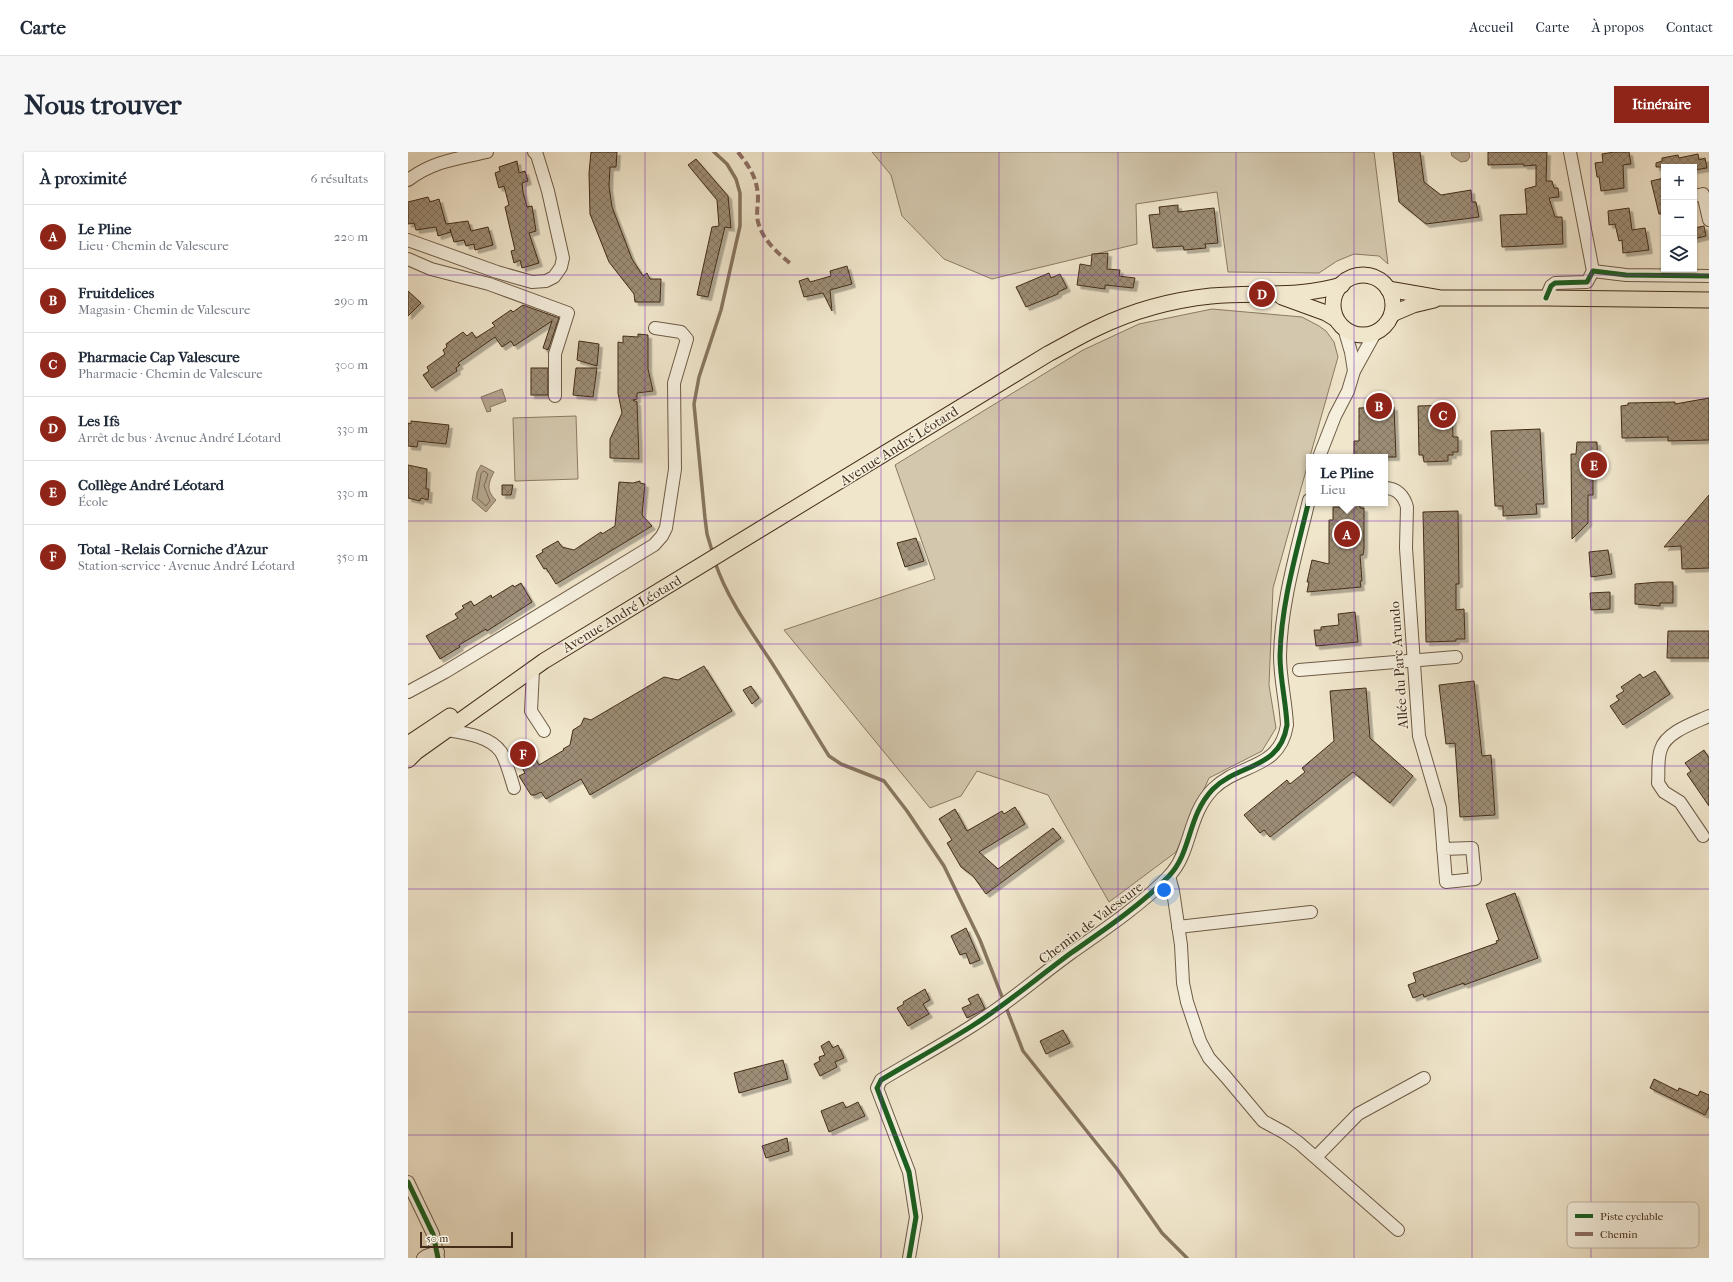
<!DOCTYPE html>
<html lang="fr">
<head>
<meta charset="utf-8">
<style>
	:root { --surface:#fff; --page:#f6f6f7; --text:#1f2937; --muted:#747a83; --line:#e0e1e3; --accent:#8f2418 }
	body { margin:0; font-family:"IM FELL French Canon",serif; background:var(--page); color:var(--text) }
	.controls { position:absolute; right:12px; top:12px; display:grid; overflow:hidden; border-radius:0px; box-shadow:0 1px 3px #0004 }
	.controls button { width:36px; height:36px; display:grid; place-items:center; padding:0; border:0; border-bottom:1px solid var(--line); background:var(--surface); color:var(--text); font:20px sans-serif }
	.scale { position:absolute; left:12px; bottom:10px; width:93px; box-sizing:border-box; padding-left:4px; border:2px solid #432d18; border-top:0; font-size:11px; line-height:14px; white-space:nowrap; color:#432d18; -webkit-text-stroke:3px #f5efde; paint-order:stroke }
	.you { position:absolute; left:756px; top:738px; width:14px; height:14px; margin:-10px; border:3px solid #fff; border-radius:50%; background:#1a73e8; box-shadow:0 0 0 6px #1a73e833 }
	.badge { display:grid; place-items:center; width:26px; height:26px; border-radius:50%; background:var(--accent); color:#fff; font-size:13px; font-weight:700 }
	.pin { position:absolute; translate:-50% -50%; border:2px solid #fff; box-shadow:0 1px 4px #0006 }
	.popup { position:absolute; left:898px; top:302px; width:82px; height:52px; box-sizing:border-box; display:grid; place-content:center; border-radius:0px; background:var(--surface); filter:drop-shadow(0 1px 3px #0005); font-size:13px; white-space:nowrap; color:var(--muted) }
	.popup b { font-size:15px; color:var(--text) }
	.popup::after { content:''; position:absolute; left:50%; top:100%; margin-left:-8px; border:8px solid transparent; border-top-color:var(--surface) }
	.list { margin:0; padding:0; list-style:none }
	h2 { display:flex; justify-content:space-between; align-items:center; height:52px; margin:0; padding:0 16px; font-size:17px }
	h2 small { font-size:13px; font-weight:400; color:var(--muted) }
	.list li { display:grid; grid-template-columns:26px 1fr auto; gap:12px; align-items:center; box-sizing:border-box; height:64px; padding:0 16px; border-top:1px solid var(--line) }
	.list b { display:block; font-size:15px; white-space:nowrap }
	.list p { margin:0; font-size:13px; white-space:nowrap; color:var(--muted) }
	.list em { font-size:13px; font-style:normal; color:var(--muted) }
	.icon { flex:none; width:22px; height:22px; fill:none; stroke:currentColor; stroke-width:2; stroke-linecap:round; stroke-linejoin:round }
	.map { position:relative; flex:none; width:1301px; height:1106px; overflow:hidden; border-radius:0px }
	header { display:flex; align-items:center; gap:24px; box-sizing:border-box; height:56px; padding:0 20px; background:var(--surface); border-bottom:1px solid var(--line) }
	header strong { font-size:19px }
	nav { display:flex; gap:22px; margin-inline-start:auto; font-size:14px }
	.intro { display:flex; align-items:center; justify-content:space-between; box-sizing:border-box; height:96px; padding:0 24px }
	h1 { margin:0; font-size:28px }
	.button { padding:10px 18px; border-radius:0px; background:var(--accent); color:#fff; font-size:14px; font-weight:700 }
	main { display:flex; gap:24px; padding:0 24px }
	aside { flex:1; background:var(--surface); border-radius:0px; box-shadow:0 1px 3px #0004 }
	.map>svg:first-child { display:block }
</style>
</head>
<body>
<header>
<strong>Carte</strong>
<nav><a>Accueil</a><a>Carte</a><a>À propos</a><a>Contact</a></nav>
</header>
<div class="intro"><h1>Nous trouver</h1><a class="button">Itinéraire</a></div>
<main>
<aside>
<h2>À proximité<small>6 résultats</small></h2>
<ul class="list">
<li><span class="badge">A</span><div><b>Le Pline</b><p>Lieu · Chemin de Valescure</p></div><em>220 m</em></li>
<li><span class="badge">B</span><div><b>Fruitdelices</b><p>Magasin · Chemin de Valescure</p></div><em>290 m</em></li>
<li><span class="badge">C</span><div><b>Pharmacie Cap Valescure</b><p>Pharmacie · Chemin de Valescure</p></div><em>300 m</em></li>
<li><span class="badge">D</span><div><b>Les Ifs</b><p>Arrêt de bus · Avenue André Léotard</p></div><em>330 m</em></li>
<li><span class="badge">E</span><div><b>Collège André Léotard</b><p>École</p></div><em>330 m</em></li>
<li><span class="badge">F</span><div><b>Total - Relais Corniche d'Azur</b><p>Station-service · Avenue André Léotard</p></div><em>350 m</em></li>
</ul>
</aside>
<div class="map">
<svg width="1301" height="1106" viewBox="0 0 1301 1106">
	<defs>
		<pattern id="building-cross-hatch" width="8" height="8" patternUnits="userSpaceOnUse"><rect width="8" height="8" fill="#9d8d76"/><path d="M0 0l8 8M0 8l8-8" fill="none" stroke="#827460"/></pattern>
		<filter id="shadow"><feDropShadow dx="3.5" dy="3.5" stdDeviation="0" flood-color="#0004"/></filter>
	</defs>
	<rect width="100%" height="100%" fill="#f0e6cc"/>
	<filter id="stains"><feTurbulence type="fractalNoise" baseFrequency=".005" numOctaves="4"/><feColorMatrix values="0 0 0 0 .2 0 0 0 0 .09 0 0 0 0 .02 0 0 0 .5 -.17"/></filter>
	<radialGradient id="worn" r=".72"><stop offset=".6" stop-color="#630" stop-opacity="0"/><stop offset="1" stop-color="#630" stop-opacity=".3"/></radialGradient>
	<g fill="#d3c7ad" stroke="#8b7a62">
		<polygon points="464,0 966,0 980,112 971,104 946,102 929,109 911,121 820,120 809,40 728,52 729,92 584,127 536,107 494,64 483,23"/>
		<polygon points="804,157 894,165 911,174 918,179 926,190 930,205 865,436 861,533 868,576 854,599 801,626 768,700 701,750 640,643 569,619 553,644 522,656 376,478 527,427 487,313 675,198 731,172"/>
		<polygon points="168,264 170,327 107,329 105,266"/>
	</g>
	<g fill="#b5a78f" stroke="#87765f">
		<polygon points="1043,0 1061,0 1062,5 1059,9 1053,10 1044,4"/>
		<polygon points="94,237 98,249 82,255 83,259 79,260 73,245"/>
		<path d="M73 313 86 320C80 331 78 339 88 348L78 360 64 348 69 320Z"/>
	</g>
	<g fill="none" stroke-linecap="round" stroke-linejoin="round">
		<polygon stroke="#7c6a54" stroke-width="1" points="76,319 80,322 76,334 82,349 78,354 69,346 73,322"/>
		<g stroke="#87765f" stroke-width="3.5">
			<polyline points="305,402 299,382 297,366 286,252 291,225 313,158 332,74 332,41 328,27 319,12 306,0"/>
			<path d="M307 410C318 444 342 478 362 508 382 539 401 572 421 604L433 612 476 629 499 659 536 714 572 788 615 899 709 1017 754 1081 779 1106"/>
		</g>
	</g>
	<g fill="url(#building-cross-hatch)" stroke="#432d18" filter="url(#shadow)">
		<polygon points="183,0 209,0 208,15 202,15 201,34 204,55 224,107 235,124 239,121 242,127 253,127 252,150 227,150 226,142 201,110 182,62 181,21"/>
		<polygon points="985,0 1012,0 1016,30 1033,43 1063,38 1064,50 1068,50 1071,65 1018,72 991,50"/>
		<polygon points="1080,0 1139,0 1138,29 1144,29 1146,36 1150,36 1151,45 1141,46 1147,65 1154,65 1155,92 1094,95 1092,63 1119,62 1117,37 1128,34 1128,13 1116,14 1115,12 1080,13"/>
		<polygon points="1206,0 1221,0 1223,12 1215,13 1216,36 1193,39 1191,25 1189,25 1187,11 1195,10 1194,2"/>
		<polygon points="1290,2 1291,8 1297,6 1299,16 1286,18 1286,15 1248,15 1248,11 1254,9 1254,6 1270,3 1271,6"/>
		<polygon points="288,7 320,44 323,76 317,75 300,145 289,143 304,75 311,74 309,48 280,13"/>
		<polygon points="109,9 111,21 117,19 120,29 114,31 115,40 119,55 124,54 128,79 121,81 131,111 114,116 112,108 106,111 103,99 107,98 97,55 101,53 96,34 91,36 87,21 92,19 91,15"/>
		<polygon points="1256,26 1256,62 1251,62 1243,29"/>
		<polygon points="20,45 22,50 31,47 38,72 60,69 63,79 80,75 85,93 67,98 66,92 58,94 56,88 46,90 42,77 43,80 30,84 28,75 8,78 6,71 0,72 0,50"/>
		<polygon points="770,53 770,60 806,56 810,91 797,92 798,96 776,98 775,94 745,96 741,63 752,62 751,55"/>
		<polygon points="1221,56 1224,78 1237,76 1241,98 1215,101 1214,88 1211,89 1207,72 1201,73 1200,59"/>
		<polygon points="1296,74 1298,84 1286,87 1286,76"/>
		<polygon points="700,101 699,117 712,118 711,124 727,126 725,136 697,133 697,137 669,133 672,112 683,114 684,102"/>
		<polygon points="439,114 444,132 422,138 424,159 415,141 396,145 391,129 400,126 402,130 423,124 422,119"/>
		<polygon points="641,121 643,126 652,122 659,136 650,140 650,142 618,155 608,135"/>
		<polygon points="0,139 13,151 0,164"/>
		<polygon points="115,153 151,166 140,198 135,196 144,169 106,194 103,189 94,195 87,185 50,211 52,213 48,216 49,219 24,236 15,223 21,219 19,215 37,202 35,198 39,195 38,192 55,180 59,184 64,180 68,186 87,174 84,171 103,158 105,160"/>
		<polygon points="230,182 240,183 240,217 245,239 229,241 229,247 225,248 229,250 231,307 202,306 202,287 214,261 210,241 210,190 215,191 215,184 230,185"/>
		<polygon points="171,189 191,192 189,214 169,208"/>
		<rect x="123" y="216" width="17" height="27"/>
		<polygon points="168,216 189,216 185,245 165,243"/>
		<polygon points="1301,246 1301,288 1260,289 1260,285 1214,286 1213,254 1220,253 1220,251 1267,250 1267,252"/>
		<polygon points="1044,253 1045,285 1050,285 1050,300 1045,300 1045,303 1040,303 1040,309 1016,310 1015,303 1011,303 1010,254"/>
		<polygon points="986,255 988,305 953,305 953,303 946,303 946,289 951,289 951,256"/>
		<polygon points="3,269 41,273 38,292 10,289 9,295 0,294 0,271 3,272"/>
		<polygon points="1132,277 1136,352 1128,352 1129,362 1095,364 1095,354 1087,354 1083,279"/>
		<polygon points="1169,290 1189,290 1190,322 1185,322 1185,343 1180,343 1180,371 1164,387 1163,302 1168,302"/>
		<polygon points="0,313 19,317 18,337 21,337 20,348 13,346 12,349 0,346"/>
		<polygon points="232,329 232,331 237,332 234,363 244,374 148,432 138,416 136,417 128,404 135,400 134,398 150,389 154,395 166,398 193,380 194,382 207,374 211,330 225,331"/>
		<polygon points="94,333 105,333 103,343 94,343"/>
		<polygon points="1301,343 1301,416 1274,417 1273,394 1256,395"/>
		<polygon points="937,351 952,351 952,356 956,356 956,397 955,403 952,403 954,429 952,429 953,435 899,440 901,430 899,430 904,408 921,412 921,368 925,368 925,355 937,355"/>
		<polygon points="1050,359 1051,432 1048,432 1048,458 1056,457 1057,487 1048,487 1048,489 1018,490 1015,360"/>
		<polygon points="508,386 516,409 497,415 489,391"/>
		<polygon points="1200,398 1204,422 1183,425 1181,400"/>
		<polygon points="1251,430 1265,430 1265,451 1252,451 1252,454 1227,452 1227,432"/>
		<polygon points="113,431 124,450 79,479 78,477 51,493 52,495 32,507 18,484 50,466 47,462 56,456 54,454 63,449 66,454 83,443 84,446 105,433 106,435"/>
		<polygon points="1202,440 1202,457 1183,458 1182,441"/>
		<polygon points="947,460 950,490 908,494 906,478 913,478 913,475 931,473 930,462"/>
		<polygon points="1260,479 1301,479 1301,506 1259,506"/>
		<polygon points="296,514 324,559 182,643 173,627 138,647 133,640 127,643 123,643 111,624 117,621 103,596 116,587 131,613 156,598 155,597 162,593 165,578 173,573 176,566 183,568 256,525 270,528"/>
		<polygon points="1247,519 1262,542 1215,573 1202,554 1211,548 1208,544 1216,539 1213,535 1232,522 1235,526"/>
		<polygon points="1066,529 1074,604 1083,603 1087,663 1052,665 1047,591 1038,592 1031,533"/>
		<polygon points="343,534 351,546 344,552 335,538"/>
		<polygon points="958,536 962,586 1005,624 982,651 945,620 862,685 856,678 852,681 836,663 879,628 882,632 897,620 894,616 926,589 922,539"/>
		<polygon points="1296,598 1301,606 1301,654 1279,622 1283,619 1277,611"/>
		<polygon points="607,655 617,672 571,700 590,717 645,676 653,686 578,742 565,724 553,715 539,691 544,688 531,667 547,657 559,679 594,659 596,662"/>
		<polygon points="1107,741 1130,806 1056,833 1056,831 1016,845 1015,842 1005,846 1000,833 1008,830 1005,821 1089,791 1088,789 1091,788 1078,752"/>
		<polygon points="558,776 572,808 562,812 558,801 552,803 543,784"/>
		<polygon points="517,837 522,848 515,852 521,862 500,874 489,856 496,852 495,850"/>
		<polygon points="570,842 577,857 559,866 554,856 563,852 560,847"/>
		<polygon points="655,878 662,891 638,902 632,889"/>
		<polygon points="421,889 425,896 430,893 436,906 427,910 429,915 412,924 406,912 412,909 411,905 417,903 413,894"/>
		<polygon points="375,908 380,927 331,941 326,921"/>
		<polygon points="1246,927 1270,939 1271,936 1290,944 1292,939 1301,943 1301,955 1297,963 1242,936"/>
		<polygon points="435,950 438,956 450,950 457,964 421,980 413,959"/>
		<polygon points="379,986 381,999 358,1006 354,994"/>
	</g>
	<g fill="none" stroke-linecap="round" stroke-linejoin="round">
		<g stroke="#6e5b45" stroke-width="14">
			<g id="minor">
				<polyline points="1162,0 1185,119"/>
				<path d="M0 28C26 9 48 7 79 0"/>
				<polyline points="1286,44 1295,42 1301,68"/>
				<polyline points="0,88 89,120 124,130 138,129 146,125 153,115 155,106 140,39 129,3 126,0"/>
				<polyline points="0,107 23,117 81,132 160,161 147,202 147,244"/>
				<polyline points="1138,146 1143,134 1147,131 1179,130 1185,119 1218,123 1301,124"/>
				<polyline points="936,176 943,200 946,219"/>
				<polyline points="911,305 927,264 940,239 946,219 967,181"/>
				<path d="M977 336C989 336 996 344 999 355L998 396 1011 584 1032 656 1038 730 1067 727 1064 696 1035 697"/>
				<polyline points="125,518 123,559 136,579"/>
				<polyline points="891,518 1048,505"/>
				<polyline points="0,540 37,520 246,393 254,384 258,376 267,317 266,231 279,187 273,180 247,176"/>
				<path d="M38 578C56 581 82 584 93 600 98 608 103 626 106 636"/>
				<path d="M1295 684 1272 650 1256 640 1250 631C1251 620 1249 607 1253 597 1258 580 1286 571 1301 564"/>
				<polyline points="761,724 765,739 773,793 775,831 779,850 792,889 801,906 818,925 855,969 877,981 891,991 990,1078"/>
				<polyline points="770,775 903,760"/>
				<polyline points="908,1005 950,962 1016,926"/>
				<polyline points="0,1030 25,1082 30,1106"/>
				<polyline points="15,1106 18,1104 30,1100"/>
				<path d="M501 1106 508 1065 501 1020 469 936 473 928C503 910 534 893 564 874 599 852 630 825 663 801 696 778 733 753 761 724 784 700 779 664 805 637 831 611 872 618 879 573 878 550 872 527 872 504 873 451 889 399 901 348"/>
			</g>
		</g>
		<g stroke="#432d18" stroke-width="17">
			<g id="major">
				<circle cx="955" cy="153" r="30"/>
				<polyline points="980,137 1032,146 1138,146 1301,148"/>
				<polyline points="874,145 918,161 928,167"/>
				<polyline points="984,162 1005,153 1026,148"/>
				<polyline points="0,592 42,564"/>
				<path d="M0 608 8 600 136 509 640 202C657 193 672 184 689 176 724 159 765 148 803 144 847 140 891 146 934 133"/>
			</g>
		</g>
		<use href="#minor" stroke="#f5efde" stroke-width="12"/>
		<use href="#major" stroke="#f0e6cc" stroke-width="15"/>
		<path stroke="#8d6e63" stroke-width="4" stroke-dasharray="8 4" stroke-linecap="butt" d="M330 0C342 16 349 25 350 45 350 53 348 63 350 70 355 89 370 101 384 113"/>
		<g stroke="#f5efde" stroke-width="8">
			<g id="cycleway">
				<polyline points="1138,146 1143,134 1147,131 1179,130 1185,119 1218,123 1301,124"/>
				<polyline points="0,1030 25,1082 30,1106"/>
				<path d="M501 1106 508 1065 501 1020 469 936 473 928C503 910 534 893 564 874 599 852 630 825 663 801 696 778 733 753 761 724 784 700 779 664 805 637 831 611 872 618 879 573 878 550 872 527 872 504 873 451 889 399 901 348"/>
			</g>
		</g>
		<use href="#cycleway" stroke="#1b5e20" stroke-width="5"/>
	</g>
	<path fill="none" stroke="#7b2cbf" stroke-width="1" stroke-opacity="0.55" d="M118 0V1106M237 0V1106M355 0V1106M473 0V1106M591 0V1106M710 0V1106M828 0V1106M946 0V1106M1064 0V1106M1183 0V1106M0 123H1301M0 246H1301M0 369H1301M0 492H1301M0 614H1301M0 737H1301M0 860H1301M0 983H1301"/>
	<g text-anchor="middle" dominant-baseline="central" stroke-width="3" stroke-linejoin="round" paint-order="stroke">
		<g font-size="14" fill="#432d18" stroke="#f5efde">
			<text transform="translate(491 294) rotate(-32)">Avenue André Léotard</text>
			<text transform="translate(214 462) rotate(-31)">Avenue André Léotard</text>
			<text transform="translate(991 513) rotate(-94)">Allée du Parc Arundo</text>
			<text transform="translate(683 771) rotate(-37)">Chemin de Valescure</text>
		</g>
	</g>
	<rect x="1159" y="1050" width="132" height="46" rx="6" fill="#f5efde" stroke="#c0b5a3" stroke-width="1"/>
	<rect x="1167" y="1062" width="18" height="4" fill="#1b5e20"/>
	<rect x="1167" y="1080" width="18" height="4" fill="#8d6e63"/>
	<g font-size="11" fill="#432d18">
		<text x="1192" y="1068">Piste cyclable</text>
		<text x="1192" y="1086">Chemin</text>
	</g>
	<rect width="100%" height="100%" filter="url(#stains)"/>
	<rect width="100%" height="100%" fill="url(#worn)"/>
</svg>
<div class="controls">
<button>+</button>
<button>−</button>
<button><svg class="icon" aria-label="layers" viewBox="0 0 24 24"><path d="M12 4l9 5-9 5-9-5zM3 14l9 5 9-5"/></svg></button>
</div>
<div class="scale">50 m</div>
<div class="you"></div>
<div class="pin badge" style="left:939px;top:382px">A</div>
<div class="popup"><b>Le Pline</b>Lieu</div>
<div class="pin badge" style="left:971px;top:254px">B</div>
<div class="pin badge" style="left:1035px;top:263px">C</div>
<div class="pin badge" style="left:854px;top:142px">D</div>
<div class="pin badge" style="left:1186px;top:313px">E</div>
<div class="pin badge" style="left:115px;top:602px">F</div>
</div>
</main>
</body>
</html>
